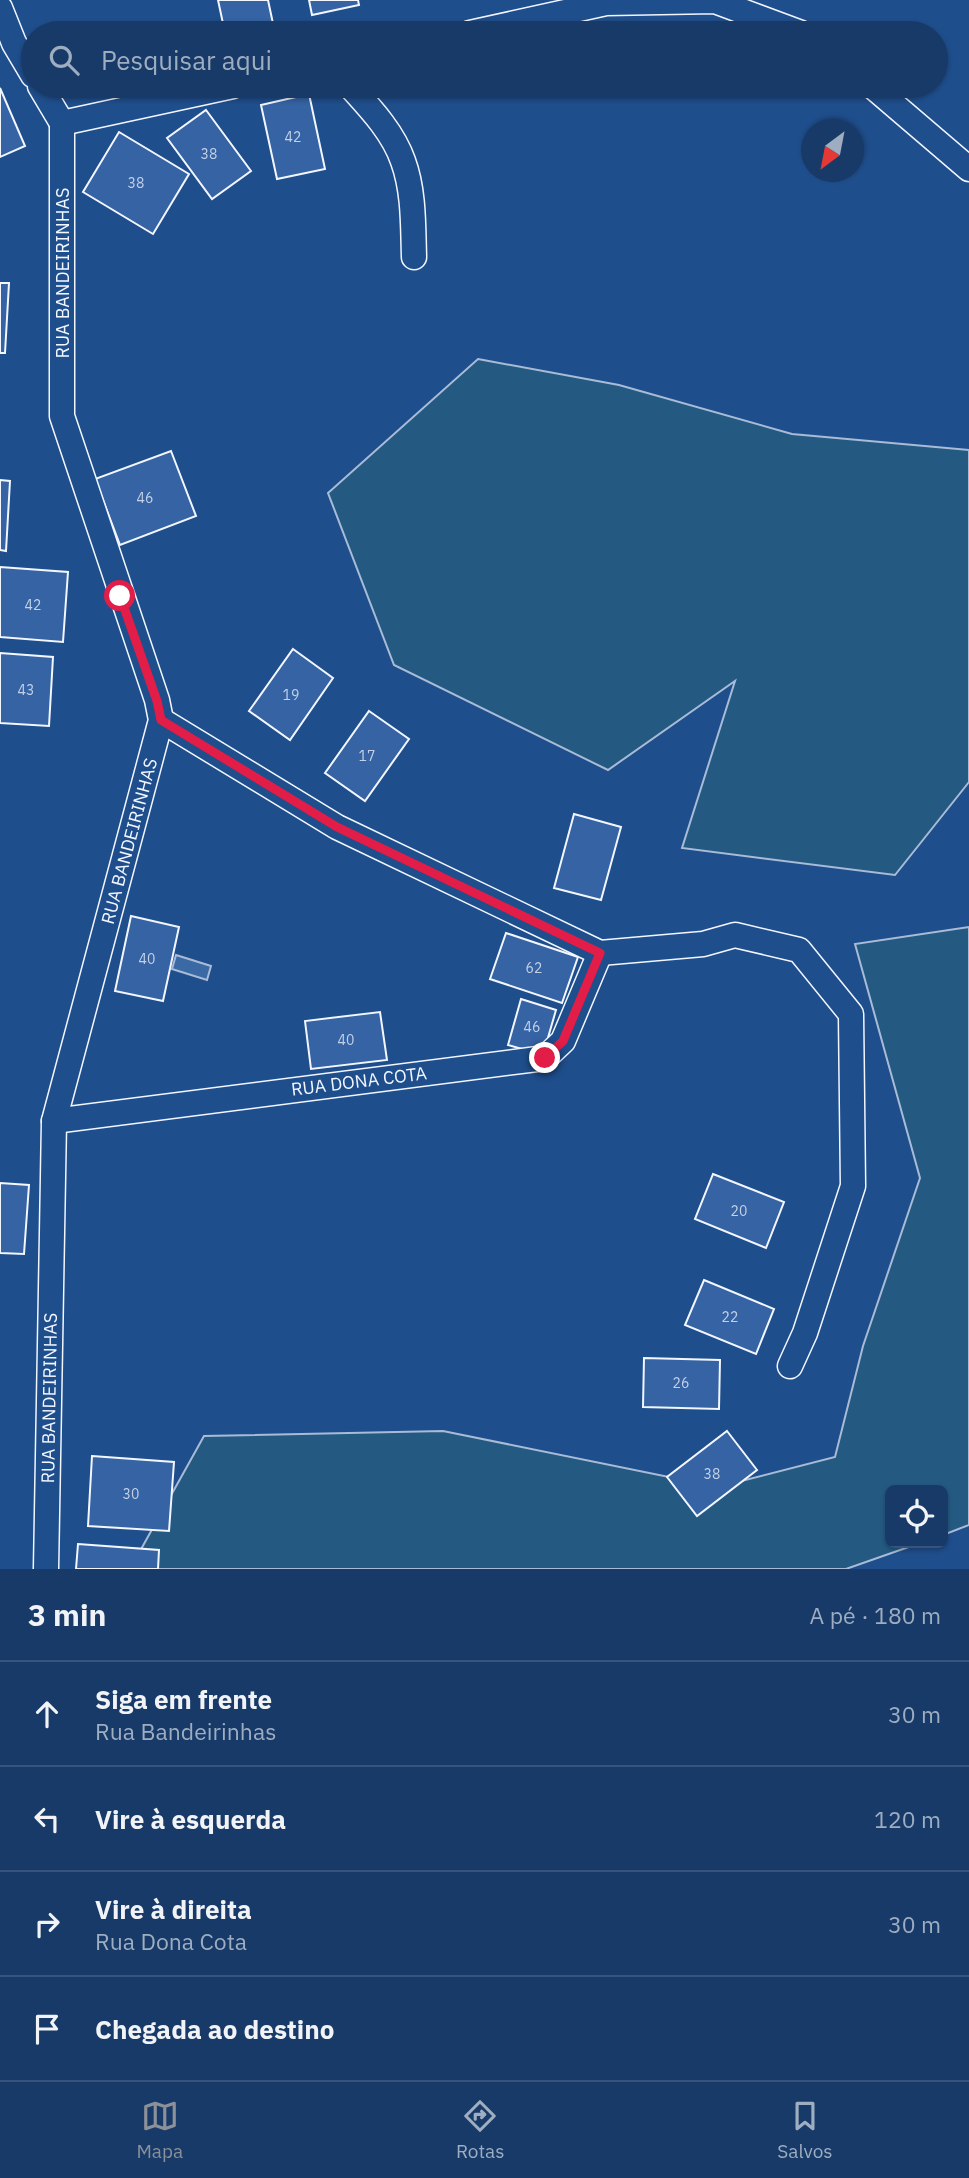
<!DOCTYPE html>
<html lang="pt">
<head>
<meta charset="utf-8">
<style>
	:root { --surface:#173a69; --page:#20416f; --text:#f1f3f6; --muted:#9eadc0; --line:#36547d; --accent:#8c9099 }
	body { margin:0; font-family:"IBM Plex Sans",sans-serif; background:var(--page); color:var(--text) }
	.controls { position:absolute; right:21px; bottom:21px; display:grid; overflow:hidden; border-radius:10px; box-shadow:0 2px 5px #0004 }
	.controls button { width:63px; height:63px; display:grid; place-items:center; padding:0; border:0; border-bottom:2px solid var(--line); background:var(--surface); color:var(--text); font:35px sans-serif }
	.compass { position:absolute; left:801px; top:119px; width:63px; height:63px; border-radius:50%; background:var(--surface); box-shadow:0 2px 5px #0004; rotate:212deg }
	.stop { position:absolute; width:21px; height:21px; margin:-16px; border:5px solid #e11d48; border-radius:50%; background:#fff }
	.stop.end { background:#e11d48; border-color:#fff; box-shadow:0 2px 7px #0008 }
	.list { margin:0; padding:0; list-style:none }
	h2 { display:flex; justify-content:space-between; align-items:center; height:91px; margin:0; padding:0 28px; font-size:30px }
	h2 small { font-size:23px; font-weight:400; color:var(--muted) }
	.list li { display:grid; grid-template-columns:46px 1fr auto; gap:21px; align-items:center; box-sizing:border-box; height:105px; padding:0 28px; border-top:2px solid var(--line) }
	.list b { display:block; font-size:26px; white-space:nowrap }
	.list p { margin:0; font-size:23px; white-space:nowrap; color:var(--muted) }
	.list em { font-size:23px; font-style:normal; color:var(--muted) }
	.icon { flex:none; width:38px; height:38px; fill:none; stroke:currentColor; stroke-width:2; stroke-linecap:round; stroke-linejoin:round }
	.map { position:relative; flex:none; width:969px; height:1569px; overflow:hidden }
	.search { position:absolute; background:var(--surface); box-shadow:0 2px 5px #0004; left:21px; right:21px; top:21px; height:77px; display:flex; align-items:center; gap:18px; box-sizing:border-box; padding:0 24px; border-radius:38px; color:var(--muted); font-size:26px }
	.sheet { height:511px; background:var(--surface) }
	nav { display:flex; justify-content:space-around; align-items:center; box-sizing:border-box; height:98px; border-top:2px solid var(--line); background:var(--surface); font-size:19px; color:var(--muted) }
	nav a { display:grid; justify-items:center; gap:4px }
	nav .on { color:var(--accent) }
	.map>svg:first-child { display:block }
</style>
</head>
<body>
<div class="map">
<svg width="969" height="1569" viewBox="0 0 969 1569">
	<rect width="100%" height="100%" fill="#1f4e8c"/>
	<g fill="#245a82" stroke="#a8bbd7" stroke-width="2">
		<polygon points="478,359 619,385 792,434 969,450 969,782 895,875 682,848 735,681 608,770 394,665 328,493"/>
		<polygon points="969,927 969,1525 943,1535 943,1490 890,1490 890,1543 920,1543 846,1569 130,1569 204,1436 443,1431 718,1487 835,1457 863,1346 920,1178 855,944"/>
	</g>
	<polygon fill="#3b69a3" stroke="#a8bbd7" stroke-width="2" points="176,955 211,966 207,980 172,969"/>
	<g fill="#3563a3" stroke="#f2f6ff" stroke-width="2">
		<polygon points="218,0 268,0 275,33 225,33"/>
		<polygon points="309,0 358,0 359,5 312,15"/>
		<polygon points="0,88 25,146 0,157"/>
		<polygon points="309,94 325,169 277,179 261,105"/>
		<polygon points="206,110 251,171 212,199 167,138"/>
		<polygon points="119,132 189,174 153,234 83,192"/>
		<polygon points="0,283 9,283 5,353 0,353"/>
		<polygon points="171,451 196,516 120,545 95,479"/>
		<polygon points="0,480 10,481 6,551 0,550"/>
		<polygon points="0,567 68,572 63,642 0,637"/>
		<polygon points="293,649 333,678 290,740 249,711"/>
		<polygon points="0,653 53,657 49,726 0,723"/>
		<polygon points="369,711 409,739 365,801 325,773"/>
		<polygon points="574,814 621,827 601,900 554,888"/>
		<polygon points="131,916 179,927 163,1001 115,991"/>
		<polygon points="506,933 578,957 562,1003 490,979"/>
		<polygon points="521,999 556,1010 543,1055 508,1045"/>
		<polygon points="380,1012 387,1060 311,1069 305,1021"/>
		<polygon points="713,1174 784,1202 766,1248 695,1219"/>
		<polygon points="0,1183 29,1185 24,1254 0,1253"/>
		<polygon points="704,1280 774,1309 756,1354 685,1325"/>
		<polygon points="644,1358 720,1360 719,1409 643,1407"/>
		<polygon points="727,1431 757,1470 697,1516 667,1477"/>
		<polygon points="92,1456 174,1462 169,1531 88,1526"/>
		<polygon points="78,1544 159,1550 158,1569 76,1569"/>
	</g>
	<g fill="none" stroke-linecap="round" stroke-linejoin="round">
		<g stroke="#f2f6ff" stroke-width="27">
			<g id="street">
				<polyline points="0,8 14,43 33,75"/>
				<polyline points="470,33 606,3 715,1 801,33"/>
				<polyline points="40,86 62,123"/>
				<path d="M350 86C370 108 393 132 403 161 414 191 413 225 414 257"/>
				<polyline points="872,86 969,169"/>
				<polyline points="62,123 233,86"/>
				<polyline points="161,720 337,827 600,953 703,944 735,935 799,950 851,1014 853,1186 805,1333 790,1366"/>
				<polyline points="54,1121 545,1058 563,1041 600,953"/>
				<polyline points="46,1569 54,1121 161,720 157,700 62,416 62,123"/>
			</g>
		</g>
		<use href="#street" stroke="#1f4e8c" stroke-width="24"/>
	</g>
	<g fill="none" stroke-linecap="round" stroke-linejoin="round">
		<polyline stroke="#e11d48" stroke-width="9" points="120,596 157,701 161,720 337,827 600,953 563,1041 545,1058"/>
	</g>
	<g text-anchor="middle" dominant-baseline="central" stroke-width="5" stroke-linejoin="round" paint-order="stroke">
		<g font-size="14" fill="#c3d1e8">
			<text x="293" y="137">42</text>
			<text x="209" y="154">38</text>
			<text x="136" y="183">38</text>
			<text x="145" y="498">46</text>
			<text x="33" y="605">42</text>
			<text x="26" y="690">43</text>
			<text x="291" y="695">19</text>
			<text x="367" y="756">17</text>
			<text x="147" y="959">40</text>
			<text x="534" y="968">62</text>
			<text x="532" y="1027">46</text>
			<text x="346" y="1040">40</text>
			<text x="739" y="1211">20</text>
			<text x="730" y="1317">22</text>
			<text x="681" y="1383">26</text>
			<text x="712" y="1474">38</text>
			<text x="131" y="1494">30</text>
		</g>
		<g font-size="18" fill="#f2f6ff" stroke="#1f4e8c">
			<text transform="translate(62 273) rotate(-90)">RUA BANDEIRINHAS</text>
			<text transform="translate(129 841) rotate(-75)">RUA BANDEIRINHAS</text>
			<text transform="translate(359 1081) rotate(-7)">RUA DONA COTA</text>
			<text transform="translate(49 1398) rotate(-89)">RUA BANDEIRINHAS</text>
		</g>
	</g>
</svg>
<div class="controls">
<button><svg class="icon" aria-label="locate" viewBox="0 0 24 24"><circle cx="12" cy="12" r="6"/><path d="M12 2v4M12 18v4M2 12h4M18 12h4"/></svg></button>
</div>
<svg class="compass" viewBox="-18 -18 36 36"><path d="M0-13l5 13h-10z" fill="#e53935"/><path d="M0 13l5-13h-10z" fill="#9eadc0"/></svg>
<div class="stop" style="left:120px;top:596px"></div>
<div class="stop end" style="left:545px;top:1058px"></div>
<div class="search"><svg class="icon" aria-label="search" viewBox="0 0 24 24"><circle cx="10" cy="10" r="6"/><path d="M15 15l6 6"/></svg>Pesquisar aqui</div>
</div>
<section class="sheet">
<h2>3 min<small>A pé · 180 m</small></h2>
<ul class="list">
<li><svg class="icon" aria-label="ahead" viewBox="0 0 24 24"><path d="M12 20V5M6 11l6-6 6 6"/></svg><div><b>Siga em frente</b><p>Rua Bandeirinhas</p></div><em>30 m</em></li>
<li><svg class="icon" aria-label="left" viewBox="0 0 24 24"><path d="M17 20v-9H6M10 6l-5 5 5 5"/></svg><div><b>Vire à esquerda</b></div><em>120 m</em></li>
<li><svg class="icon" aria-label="right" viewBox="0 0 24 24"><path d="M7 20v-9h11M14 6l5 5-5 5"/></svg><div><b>Vire à direita</b><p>Rua Dona Cota</p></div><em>30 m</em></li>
<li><svg class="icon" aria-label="arrive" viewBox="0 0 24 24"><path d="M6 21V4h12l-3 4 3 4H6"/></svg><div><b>Chegada ao destino</b></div></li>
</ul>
</section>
<nav>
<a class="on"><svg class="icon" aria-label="map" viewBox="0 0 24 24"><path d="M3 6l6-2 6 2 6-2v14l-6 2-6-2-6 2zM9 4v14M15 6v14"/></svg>Mapa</a>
<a><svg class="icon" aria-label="directions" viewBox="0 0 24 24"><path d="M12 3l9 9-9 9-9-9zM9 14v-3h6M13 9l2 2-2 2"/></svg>Rotas</a>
<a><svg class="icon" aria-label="saved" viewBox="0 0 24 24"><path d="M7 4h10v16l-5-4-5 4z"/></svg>Salvos</a>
</nav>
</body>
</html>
